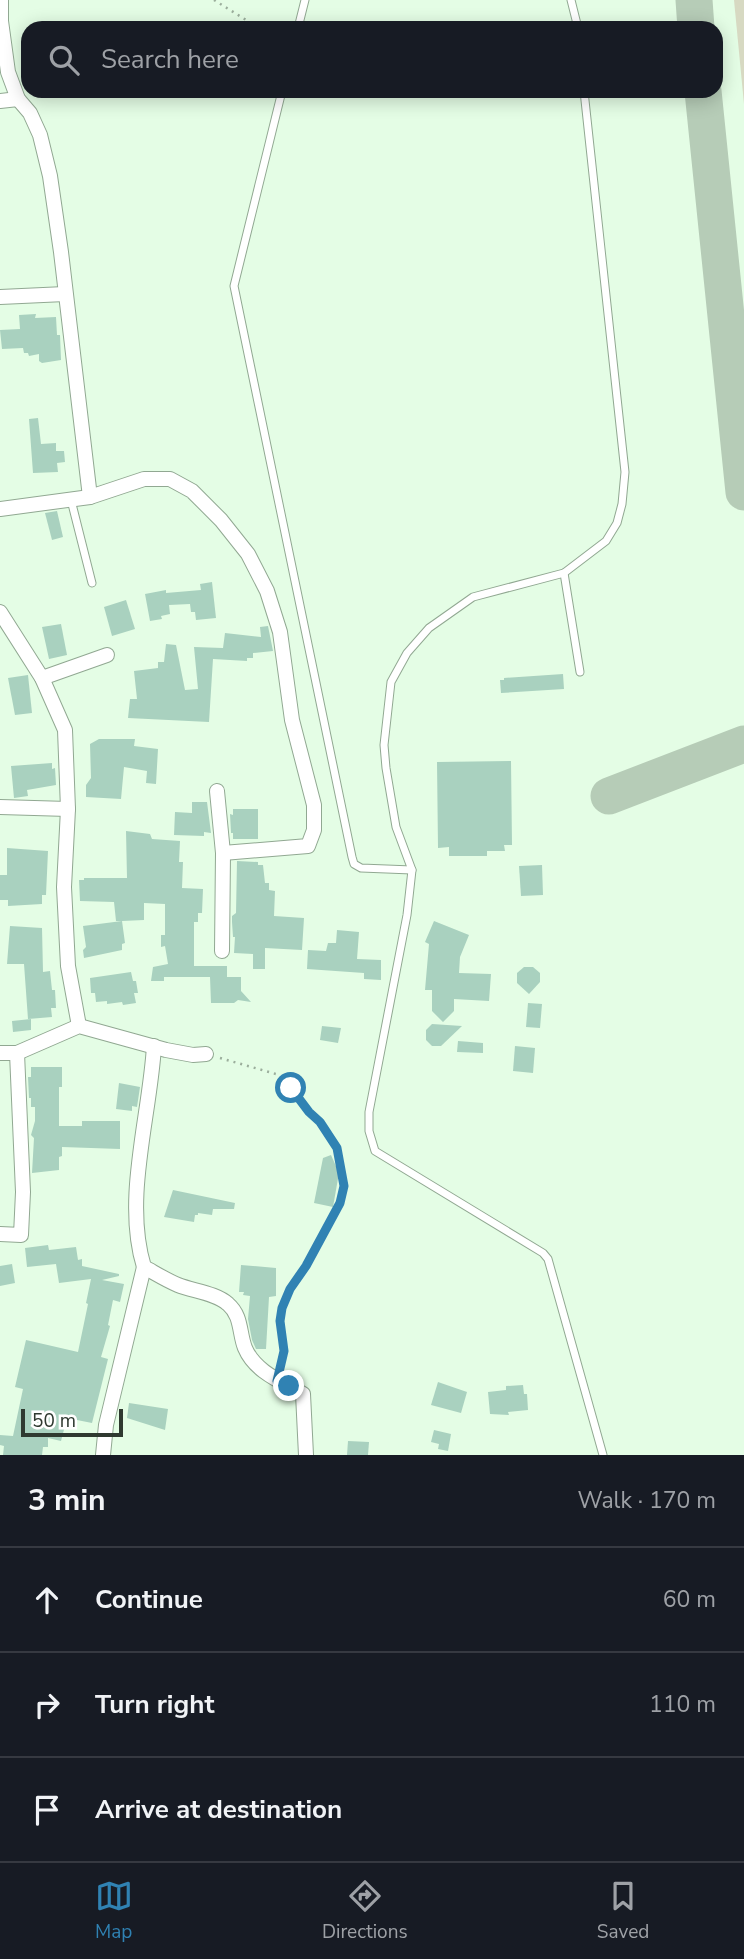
<!DOCTYPE html>
<html lang="en">
<head>
<meta charset="utf-8">
<style>
	:root { --surface:#171b24; --page:#20242c; --text:#f1f3f6; --muted:#9ea1a6; --line:#363941; --accent:#3082b3 }
	body { margin:0; font-family:"Nunito Sans",sans-serif; background:var(--page); color:var(--text) }
	.scale { position:absolute; left:21px; bottom:18px; width:102px; box-sizing:border-box; padding-left:7px; border:4px solid #2f3930; border-top:0; font-size:19px; line-height:24px; white-space:nowrap; color:#2f3930; -webkit-text-stroke:5px #fff; paint-order:stroke }
	.stop { position:absolute; width:21px; height:21px; margin:-16px; border:5px solid #3082b3; border-radius:50%; background:#fff }
	.stop.end { background:#3082b3; border-color:#fff; box-shadow:0 2px 7px #0008 }
	.list { margin:0; padding:0; list-style:none }
	h2 { display:flex; justify-content:space-between; align-items:center; height:91px; margin:0; padding:0 28px; font-size:30px }
	h2 small { font-size:23px; font-weight:400; color:var(--muted) }
	.list li { display:grid; grid-template-columns:46px 1fr auto; gap:21px; align-items:center; box-sizing:border-box; height:105px; padding:0 28px; border-top:2px solid var(--line) }
	.list b { display:block; font-size:26px; white-space:nowrap }
	.list em { font-size:23px; font-style:normal; color:var(--muted) }
	.icon { flex:none; width:38px; height:38px; fill:none; stroke:currentColor; stroke-width:2; stroke-linecap:round; stroke-linejoin:round }
	.map { position:relative; flex:none; width:744px; height:1455px; overflow:hidden }
	.search { position:absolute; background:var(--surface); box-shadow:0 4px 18px #0003; left:21px; right:21px; top:21px; height:77px; display:flex; align-items:center; gap:18px; box-sizing:border-box; padding:0 24px; border-radius:21px; color:var(--muted); font-size:26px }
	.sheet { height:406px; background:var(--surface) }
	nav { display:flex; justify-content:space-around; align-items:center; box-sizing:border-box; height:98px; border-top:2px solid var(--line); background:var(--surface); font-size:19px; color:var(--muted) }
	nav a { display:grid; justify-items:center; gap:4px }
	nav .on { color:var(--accent) }
	.map>svg:first-child { display:block }
</style>
</head>
<body>
<div class="map">
<svg width="744" height="1455" viewBox="0 0 744 1455">
	<rect width="100%" height="100%" fill="#e4fde5"/>
	<polygon fill="#d7d9c2" points="734,0 744,0 744,104"/>
	<g fill="none" stroke-linecap="round" stroke-linejoin="round">
		<g stroke="#b6ccb7" stroke-width="37">
			<polyline points="694,0 696,28"/>
			<polyline points="703,91 744,492"/>
			<polyline points="609,796 744,744"/>
		</g>
	</g>
	<g fill="#a9d1bf">
		<polygon points="36,314 35,318 56,317 57,335 60,335 61,360 42,363 39,361 39,354 29,356 28,353 24,353 23,348 2,349 0,330 20,329 19,315"/>
		<polygon points="38,418 41,444 56,443 56,451 64,451 65,462 57,463 58,472 33,473 29,419"/>
		<polygon points="57,511 63,537 52,540 45,513"/>
		<polygon points="212,582 216,618 196,620 195,612 191,612 190,604 169,605 170,614 161,616 162,619 150,621 145,594 166,590 166,593 201,590 200,584"/>
		<polygon points="126,600 135,629 112,636 104,607"/>
		<polygon points="61,624 67,655 49,659 42,627"/>
		<polygon points="268,626 273,651 253,653 253,658 247,658 247,661 213,659 209,722 128,718 130,699 137,699 134,671 158,668 158,662 164,662 166,644 176,645 185,690 198,689 194,647 223,648 225,633 261,637 260,627"/>
		<polygon points="563,674 564,689 501,693 500,680 504,680 504,678"/>
		<polygon points="28,675 32,713 15,715 8,678"/>
		<polygon points="99,739 135,739 134,746 158,749 156,784 146,783 147,771 124,767 121,799 86,797 86,785 91,778 90,744"/>
		<polygon points="511,761 512,845 504,845 505,851 487,851 487,856 449,856 449,847 438,848 437,762"/>
		<polygon points="52,763 52,769 55,768 56,785 27,790 28,796 14,798 11,766"/>
		<polygon points="192,802 207,802 211,833 204,832 204,836 174,835 175,812 192,813"/>
		<polygon points="233,809 258,809 258,839 233,839 233,833 231,833 230,814 233,815"/>
		<polygon points="126,831 150,834 152,839 180,841 179,862 183,862 182,888 203,889 202,913 198,913 198,922 194,922 194,966 227,966 227,977 241,977 241,991 251,1002 238,1000 234,1003 211,1003 210,977 164,977 164,981 151,981 153,967 168,964 165,946 161,947 161,935 165,935 165,904 144,903 144,920 122,921 125,943 122,944 122,950 84,958 83,950 86,947 83,926 122,921 116,921 114,902 80,901 79,880 84,880 84,878 127,878"/>
		<polygon points="7,848 48,851 46,895 42,895 42,904 8,906 8,900 0,900 0,875 7,875"/>
		<polygon points="237,861 258,862 258,865 263,865 265,883 269,883 269,890 275,891 274,916 304,918 302,950 265,948 265,969 253,969 253,954 234,953 235,937 233,937 232,922 232,916 236,913"/>
		<polygon points="542,865 543,895 521,896 519,866"/>
		<polygon points="434,921 469,935 460,957 459,973 491,974 489,1001 454,999 454,1011 443,1022 432,1011 432,990 425,990 429,944 425,942"/>
		<polygon points="10,926 42,928 43,972 50,971 52,990 55,990 56,1008 51,1008 52,1017 28,1019 24,964 7,964"/>
		<polygon points="337,930 359,932 357,959 381,960 381,980 364,979 364,973 307,969 308,950 326,951 328,943 336,943"/>
		<polygon points="524,967 533,967 540,973 540,982 529,994 517,983 517,973"/>
		<polygon points="131,972 133,981 136,981 138,993 134,993 136,1003 123,1005 122,1002 107,1004 107,1001 96,1002 95,993 91,993 90,978"/>
		<polygon points="528,1003 542,1004 540,1028 526,1027"/>
		<polygon points="31,1019 31,1030 13,1032 12,1021"/>
		<polygon points="432,1024 462,1026 441,1046 432,1046 426,1040 426,1030"/>
		<polygon points="322,1026 341,1028 338,1043 320,1040"/>
		<polygon points="458,1041 483,1043 483,1053 457,1052"/>
		<polygon points="515,1046 535,1048 533,1073 513,1071"/>
		<polygon points="31,1067 62,1067 62,1087 59,1087 59,1126 82,1126 82,1121 120,1121 120,1149 62,1147 62,1156 59,1157 59,1170 32,1173 34,1138 31,1135 35,1121 35,1107 31,1107 31,1098 29,1098 28,1077 31,1077"/>
		<polygon points="119,1083 140,1087 137,1107 132,1106 132,1111 116,1109"/>
		<polygon points="331,1155 339,1173 333,1207 314,1203 323,1158"/>
		<polygon points="173,1190 235,1203 234,1209 213,1209 212,1215 198,1213 198,1215 195,1215 194,1222 164,1217"/>
		<polygon points="48,1245 49,1250 76,1247 78,1260 82,1259 82,1266 119,1274 119,1276 102,1280 124,1284 120,1302 113,1300 108,1325 110,1326 101,1357 108,1359 92,1423 67,1418 61,1441 48,1438 48,1447 43,1447 42,1455 3,1455 4,1446 0,1445 0,1435 13,1436 23,1389 15,1387 26,1340 78,1352 88,1304 86,1303 91,1279 59,1283 56,1264 27,1267 25,1248"/>
		<polygon points="12,1264 15,1283 0,1286 0,1266"/>
		<polygon points="241,1265 276,1268 276,1296 269,1297 266,1349 256,1349 252,1340 248,1319 250,1296 243,1295 244,1292 239,1292"/>
		<polygon points="438,1382 467,1392 461,1413 431,1405"/>
		<polygon points="523,1385 524,1394 527,1394 528,1410 508,1412 509,1415 490,1414 488,1392 506,1390 506,1386"/>
		<polygon points="129,1403 168,1409 165,1430 127,1418"/>
		<polygon points="434,1430 451,1434 448,1451 438,1449 439,1444 431,1442"/>
		<polygon points="348,1441 369,1442 368,1455 347,1455"/>
	</g>
	<g fill="none" stroke-linecap="round" stroke-linejoin="round">
		<g stroke="#91a892" stroke-width="9">
			<g id="service">
				<polyline points="571,0 578,28"/>
				<polyline points="298,28 305,0"/>
				<polyline points="282,91 234,286 352,857 354,864 361,868 412,870"/>
				<polyline points="584,91 625,472 622,504 617,523 606,541 564,573 473,597 429,628 407,653 391,682 384,745 386,768 396,827 412,870 407,915 369,1112 369,1131 375,1151 543,1253 548,1259 603,1455"/>
				<polyline points="71,500 92,583"/>
				<polyline points="564,573 580,672"/>
			</g>
		</g>
		<g stroke="#91a892" stroke-width="16">
			<g id="minor">
				<polyline points="1,0 1,21 8,72 18,99 30,113 40,135 50,176 61,252 90,497"/>
				<polyline points="0,101 18,99"/>
				<polyline points="0,297 65,294"/>
				<polyline points="0,509 90,497 144,479 170,479 192,491 221,520 248,554 267,591 280,632 292,720 314,805 314,830 308,846 223,853"/>
				<polyline points="0,612 42,678 65,730 68,809 64,887 68,966 79,1026"/>
				<polyline points="42,678 107,655"/>
				<polyline points="217,791 223,853 222,951"/>
				<polyline points="0,807 68,809"/>
				<path d="M154 1046C150 1116 123 1199 144 1267 155 1273 166 1280 178 1285 193 1291 216 1293 228 1304 242 1316 239 1333 245 1348 255 1372 282 1382 303 1394L306 1455"/>
				<polyline points="0,1053 17,1053 79,1026 166,1050 193,1055 206,1054"/>
				<polyline points="0,1234 21,1235 23,1192 17,1053"/>
				<polyline points="103,1455 106,1425 144,1267"/>
			</g>
		</g>
		<g stroke="#9bae9c" stroke-width="2.5" stroke-dasharray="2 5" stroke-linecap="butt">
			<polyline points="214,0 259,28"/>
			<polyline points="220,1058 276,1074 282,1079 320,1122 337,1148 344,1186 340,1203 306,1266 290,1289 282,1308 280,1321 284,1351 281,1368"/>
		</g>
		<use href="#service" stroke="#fff" stroke-width="7"/>
		<use href="#minor" stroke="#fff" stroke-width="14"/>
	</g>
	<g fill="none" stroke-linecap="round" stroke-linejoin="round">
		<polyline stroke="#3082b3" stroke-width="9" points="289,1386 277,1381 284,1351 280,1321 282,1308 290,1289 306,1266 340,1203 344,1186 337,1148 320,1122 309,1112 291,1088"/>
	</g>
</svg>
<div class="scale">50 m</div>
<div class="stop" style="left:291px;top:1088px"></div>
<div class="stop end" style="left:289px;top:1386px"></div>
<div class="search"><svg class="icon" aria-label="search" viewBox="0 0 24 24"><circle cx="10" cy="10" r="6"/><path d="M15 15l6 6"/></svg>Search here</div>
</div>
<section class="sheet">
<h2>3 min<small>Walk · 170 m</small></h2>
<ul class="list">
<li><svg class="icon" aria-label="ahead" viewBox="0 0 24 24"><path d="M12 20V5M6 11l6-6 6 6"/></svg><div><b>Continue</b></div><em>60 m</em></li>
<li><svg class="icon" aria-label="right" viewBox="0 0 24 24"><path d="M7 20v-9h11M14 6l5 5-5 5"/></svg><div><b>Turn right</b></div><em>110 m</em></li>
<li><svg class="icon" aria-label="arrive" viewBox="0 0 24 24"><path d="M6 21V4h12l-3 4 3 4H6"/></svg><div><b>Arrive at destination</b></div></li>
</ul>
</section>
<nav>
<a class="on"><svg class="icon" aria-label="map" viewBox="0 0 24 24"><path d="M3 6l6-2 6 2 6-2v14l-6 2-6-2-6 2zM9 4v14M15 6v14"/></svg>Map</a>
<a><svg class="icon" aria-label="directions" viewBox="0 0 24 24"><path d="M12 3l9 9-9 9-9-9zM9 14v-3h6M13 9l2 2-2 2"/></svg>Directions</a>
<a><svg class="icon" aria-label="saved" viewBox="0 0 24 24"><path d="M7 4h10v16l-5-4-5 4z"/></svg>Saved</a>
</nav>
</body>
</html>
